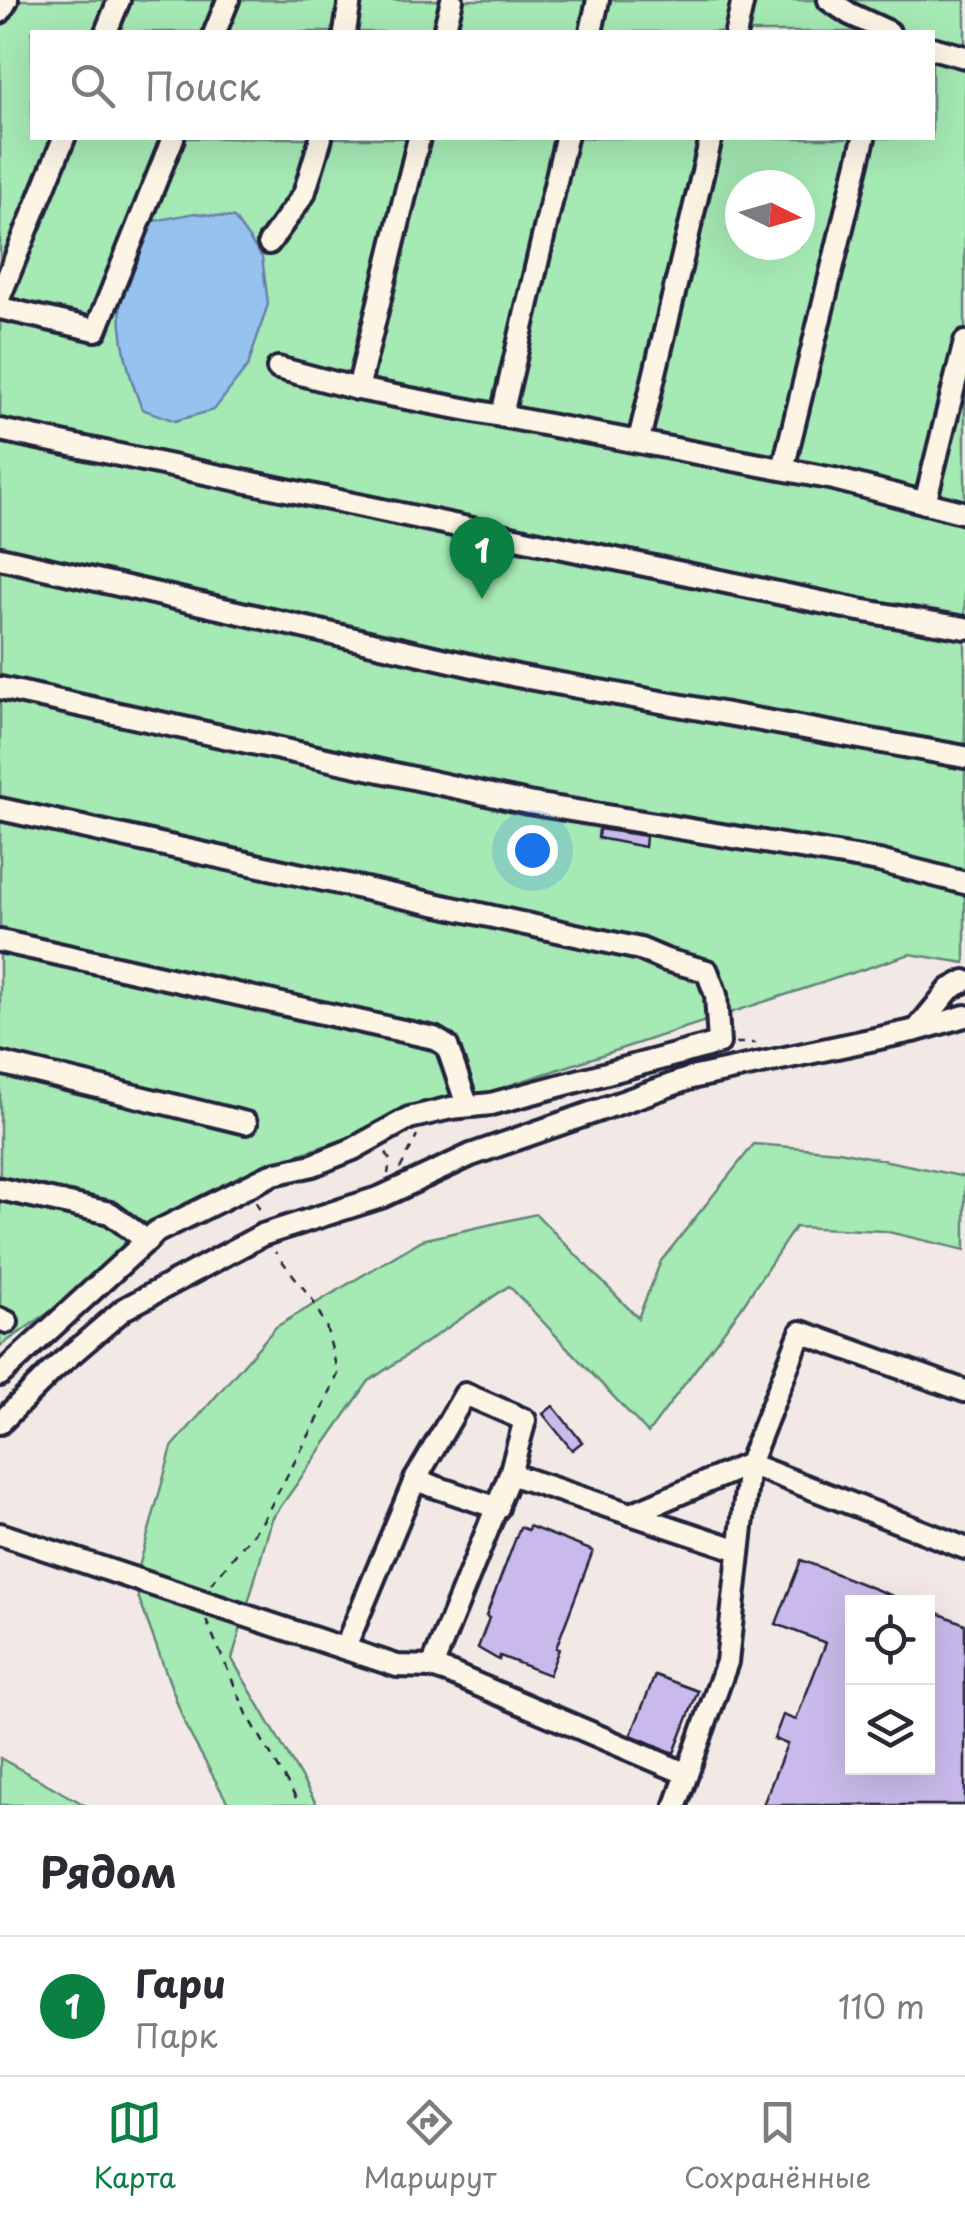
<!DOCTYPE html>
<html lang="ru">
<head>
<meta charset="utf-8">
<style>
	:root { --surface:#fff; --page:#f2f2f3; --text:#2b2b33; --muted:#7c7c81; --line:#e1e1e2; --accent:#0b8043 }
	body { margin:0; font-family:"Playpen Sans",sans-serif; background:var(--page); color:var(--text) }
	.controls { position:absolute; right:30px; bottom:30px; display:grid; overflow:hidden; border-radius:0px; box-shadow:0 10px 40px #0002 }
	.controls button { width:90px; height:90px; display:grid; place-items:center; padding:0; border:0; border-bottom:2px solid var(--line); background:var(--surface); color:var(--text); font:50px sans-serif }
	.compass { position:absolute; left:725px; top:170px; width:90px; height:90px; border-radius:50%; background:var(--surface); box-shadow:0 10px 40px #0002; rotate:95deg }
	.you { position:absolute; left:532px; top:850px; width:35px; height:35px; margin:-25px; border:8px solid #fff; border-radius:50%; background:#1a73e8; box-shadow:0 0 0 15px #1a73e833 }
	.badge { display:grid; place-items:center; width:65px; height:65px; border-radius:50%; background:var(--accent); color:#fff; font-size:32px; font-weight:700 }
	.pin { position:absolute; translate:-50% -82px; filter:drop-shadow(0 2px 5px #0008) }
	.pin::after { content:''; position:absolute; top:52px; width:35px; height:30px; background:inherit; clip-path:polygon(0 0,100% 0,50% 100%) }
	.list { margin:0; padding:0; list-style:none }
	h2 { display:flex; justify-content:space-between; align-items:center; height:130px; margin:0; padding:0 40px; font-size:42px }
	h2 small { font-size:32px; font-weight:400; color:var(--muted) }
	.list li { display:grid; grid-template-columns:65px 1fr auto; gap:30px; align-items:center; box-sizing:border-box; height:140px; padding:0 40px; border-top:2px solid var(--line) }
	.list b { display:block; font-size:38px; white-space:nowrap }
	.list p { margin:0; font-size:32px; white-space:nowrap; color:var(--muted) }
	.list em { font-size:32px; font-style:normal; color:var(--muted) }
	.icon { flex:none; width:55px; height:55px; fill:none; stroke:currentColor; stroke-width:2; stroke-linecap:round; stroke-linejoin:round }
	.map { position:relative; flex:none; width:965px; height:1805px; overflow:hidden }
	.search { position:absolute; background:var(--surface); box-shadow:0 10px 40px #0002; left:30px; right:30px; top:30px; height:110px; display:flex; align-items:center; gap:25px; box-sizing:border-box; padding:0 35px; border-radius:0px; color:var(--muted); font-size:38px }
	.sheet { height:270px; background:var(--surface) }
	nav { display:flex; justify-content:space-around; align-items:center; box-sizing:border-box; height:140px; border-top:2px solid var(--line); background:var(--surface); font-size:28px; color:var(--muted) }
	nav a { display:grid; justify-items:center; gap:5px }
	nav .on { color:var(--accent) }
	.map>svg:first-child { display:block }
</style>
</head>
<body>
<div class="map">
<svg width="965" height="1805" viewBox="0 0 965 1805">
	<rect width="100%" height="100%" fill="#f2e9e6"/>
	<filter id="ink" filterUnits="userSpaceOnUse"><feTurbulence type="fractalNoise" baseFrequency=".01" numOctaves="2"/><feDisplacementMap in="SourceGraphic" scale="20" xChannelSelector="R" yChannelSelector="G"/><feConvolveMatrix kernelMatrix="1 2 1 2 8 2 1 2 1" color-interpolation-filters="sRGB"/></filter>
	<g filter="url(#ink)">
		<g fill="#a5e9b4" stroke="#648678" stroke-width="2.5" fill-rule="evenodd">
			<path d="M0 0H965V963L910 954 260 1167 0 1346ZM32 32H932V138H32ZM740 185H800V245H740Z"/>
			<polygon points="754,1144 839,1151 965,1177 965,1250 884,1231 795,1227 741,1308 648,1433 509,1286 369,1381 272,1519 232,1659 317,1805 229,1805 186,1727 134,1585 172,1447 276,1327 422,1240 536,1214 638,1318 661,1261"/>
			<polygon points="0,1758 85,1805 0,1805"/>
		</g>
		<path fill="#95c2ef" stroke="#6782a7" stroke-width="2.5" d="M195 213 234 218 262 257 268 304 248 366 214 410 175 421 142 409C126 370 112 313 126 272 132 255 141 238 149 222Z"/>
		<g fill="#c9baeb" stroke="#22223b" stroke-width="2.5">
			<polygon points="599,829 646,836 645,847 598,838"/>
			<polygon points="553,1406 582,1442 572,1450 543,1414"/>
			<polygon points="529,1526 593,1551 556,1648 559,1649 549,1675 500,1656 499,1660 478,1648 489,1618 486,1616 520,1527 528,1530"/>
			<polygon points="801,1560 908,1602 852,1602 852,1768 928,1768 928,1609 965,1624 965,1805 763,1805 787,1744 774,1739 783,1715 796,1720 826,1643 776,1624"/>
			<polygon points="655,1675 698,1691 674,1753 631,1735"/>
		</g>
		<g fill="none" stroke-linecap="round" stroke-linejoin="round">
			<g stroke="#22223b" stroke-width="28">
				<g id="minor">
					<polyline points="829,0 850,14 889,32"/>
					<polyline points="0,12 7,0"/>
					<polyline points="106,32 119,0"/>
					<polyline points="215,32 228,0"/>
					<polyline points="345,32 350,0"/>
					<polyline points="444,32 452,0"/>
					<polyline points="591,32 598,0"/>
					<polyline points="736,32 743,0"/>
					<polyline points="932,48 965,57"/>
					<polyline points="269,243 304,194 321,138"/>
					<polyline points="0,296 64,138"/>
					<polyline points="0,308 96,330 173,138"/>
					<polyline points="278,368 358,389 834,479 965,513"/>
					<polyline points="358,389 419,138"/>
					<polyline points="502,415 566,138"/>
					<polyline points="0,430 859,610 965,628"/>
					<polyline points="639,440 711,138"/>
					<polyline points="783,469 864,138"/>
					<polyline points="925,503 965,342"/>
					<polyline points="0,558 517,676 965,757"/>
					<polyline points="0,688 528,803 879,861 965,883"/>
					<polyline points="0,809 640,949 666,960 707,971 716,995 719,1043 491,1104 451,1108 409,1118 353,1149 313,1165 273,1174 156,1232 0,1375"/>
					<polyline points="0,941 434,1038 447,1046 466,1102"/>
					<polyline points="918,1028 950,989 965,981"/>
					<polyline points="0,1063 246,1123"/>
					<polyline points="0,1189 110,1213 147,1241"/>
					<polyline points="0,1319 7,1322"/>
					<polyline points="0,1423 53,1370 124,1309 262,1235 381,1197 471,1155 691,1078 917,1030 965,1016"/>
					<polyline points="415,1480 465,1394 525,1420 510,1474"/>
					<polyline points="631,1514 749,1464 801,1332 965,1391"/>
					<polyline points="0,1534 397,1666 432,1667 450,1673 687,1774"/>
					<polyline points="345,1648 415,1480 498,1508"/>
					<polyline points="432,1667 510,1474 739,1550"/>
					<polyline points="676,1805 727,1662 749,1464 965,1548"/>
				</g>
			</g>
			<g stroke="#22223b" stroke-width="2.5" stroke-dasharray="8 8" stroke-linecap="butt">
				<polyline points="735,1043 756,1043"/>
				<polyline points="386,1153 390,1160 388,1174"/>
				<polyline points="400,1169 417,1136"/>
				<polyline points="256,1202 263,1217"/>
				<polyline points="211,1584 261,1524 320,1415 338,1374 326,1326 312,1299 275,1252"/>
				<polyline points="206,1620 247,1714 300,1805"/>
			</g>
			<use href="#minor" stroke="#fcf5e5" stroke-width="20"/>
		</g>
	</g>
</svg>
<div class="controls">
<button><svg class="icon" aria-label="locate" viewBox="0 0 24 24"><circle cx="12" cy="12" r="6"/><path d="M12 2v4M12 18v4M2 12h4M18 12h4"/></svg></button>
<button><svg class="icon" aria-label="layers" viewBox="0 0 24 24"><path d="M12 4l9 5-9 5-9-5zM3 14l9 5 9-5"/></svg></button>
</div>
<svg class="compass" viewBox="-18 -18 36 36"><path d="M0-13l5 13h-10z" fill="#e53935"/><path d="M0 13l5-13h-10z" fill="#7c7c81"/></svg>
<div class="you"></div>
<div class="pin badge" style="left:482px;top:599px">1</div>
<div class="search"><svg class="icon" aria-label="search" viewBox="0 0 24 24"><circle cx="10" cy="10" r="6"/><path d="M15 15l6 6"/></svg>Поиск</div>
</div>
<section class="sheet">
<h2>Рядом<small></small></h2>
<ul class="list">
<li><span class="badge">1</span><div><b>Гари</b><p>Парк</p></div><em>110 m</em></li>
</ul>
</section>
<nav>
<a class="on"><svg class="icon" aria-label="map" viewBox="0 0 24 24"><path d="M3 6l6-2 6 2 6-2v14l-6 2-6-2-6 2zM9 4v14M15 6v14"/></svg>Карта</a>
<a><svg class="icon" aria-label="directions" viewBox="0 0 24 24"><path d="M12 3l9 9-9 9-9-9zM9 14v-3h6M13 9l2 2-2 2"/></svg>Маршрут</a>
<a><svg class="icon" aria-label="saved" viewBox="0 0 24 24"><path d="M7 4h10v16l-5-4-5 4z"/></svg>Сохранённые</a>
</nav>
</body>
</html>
